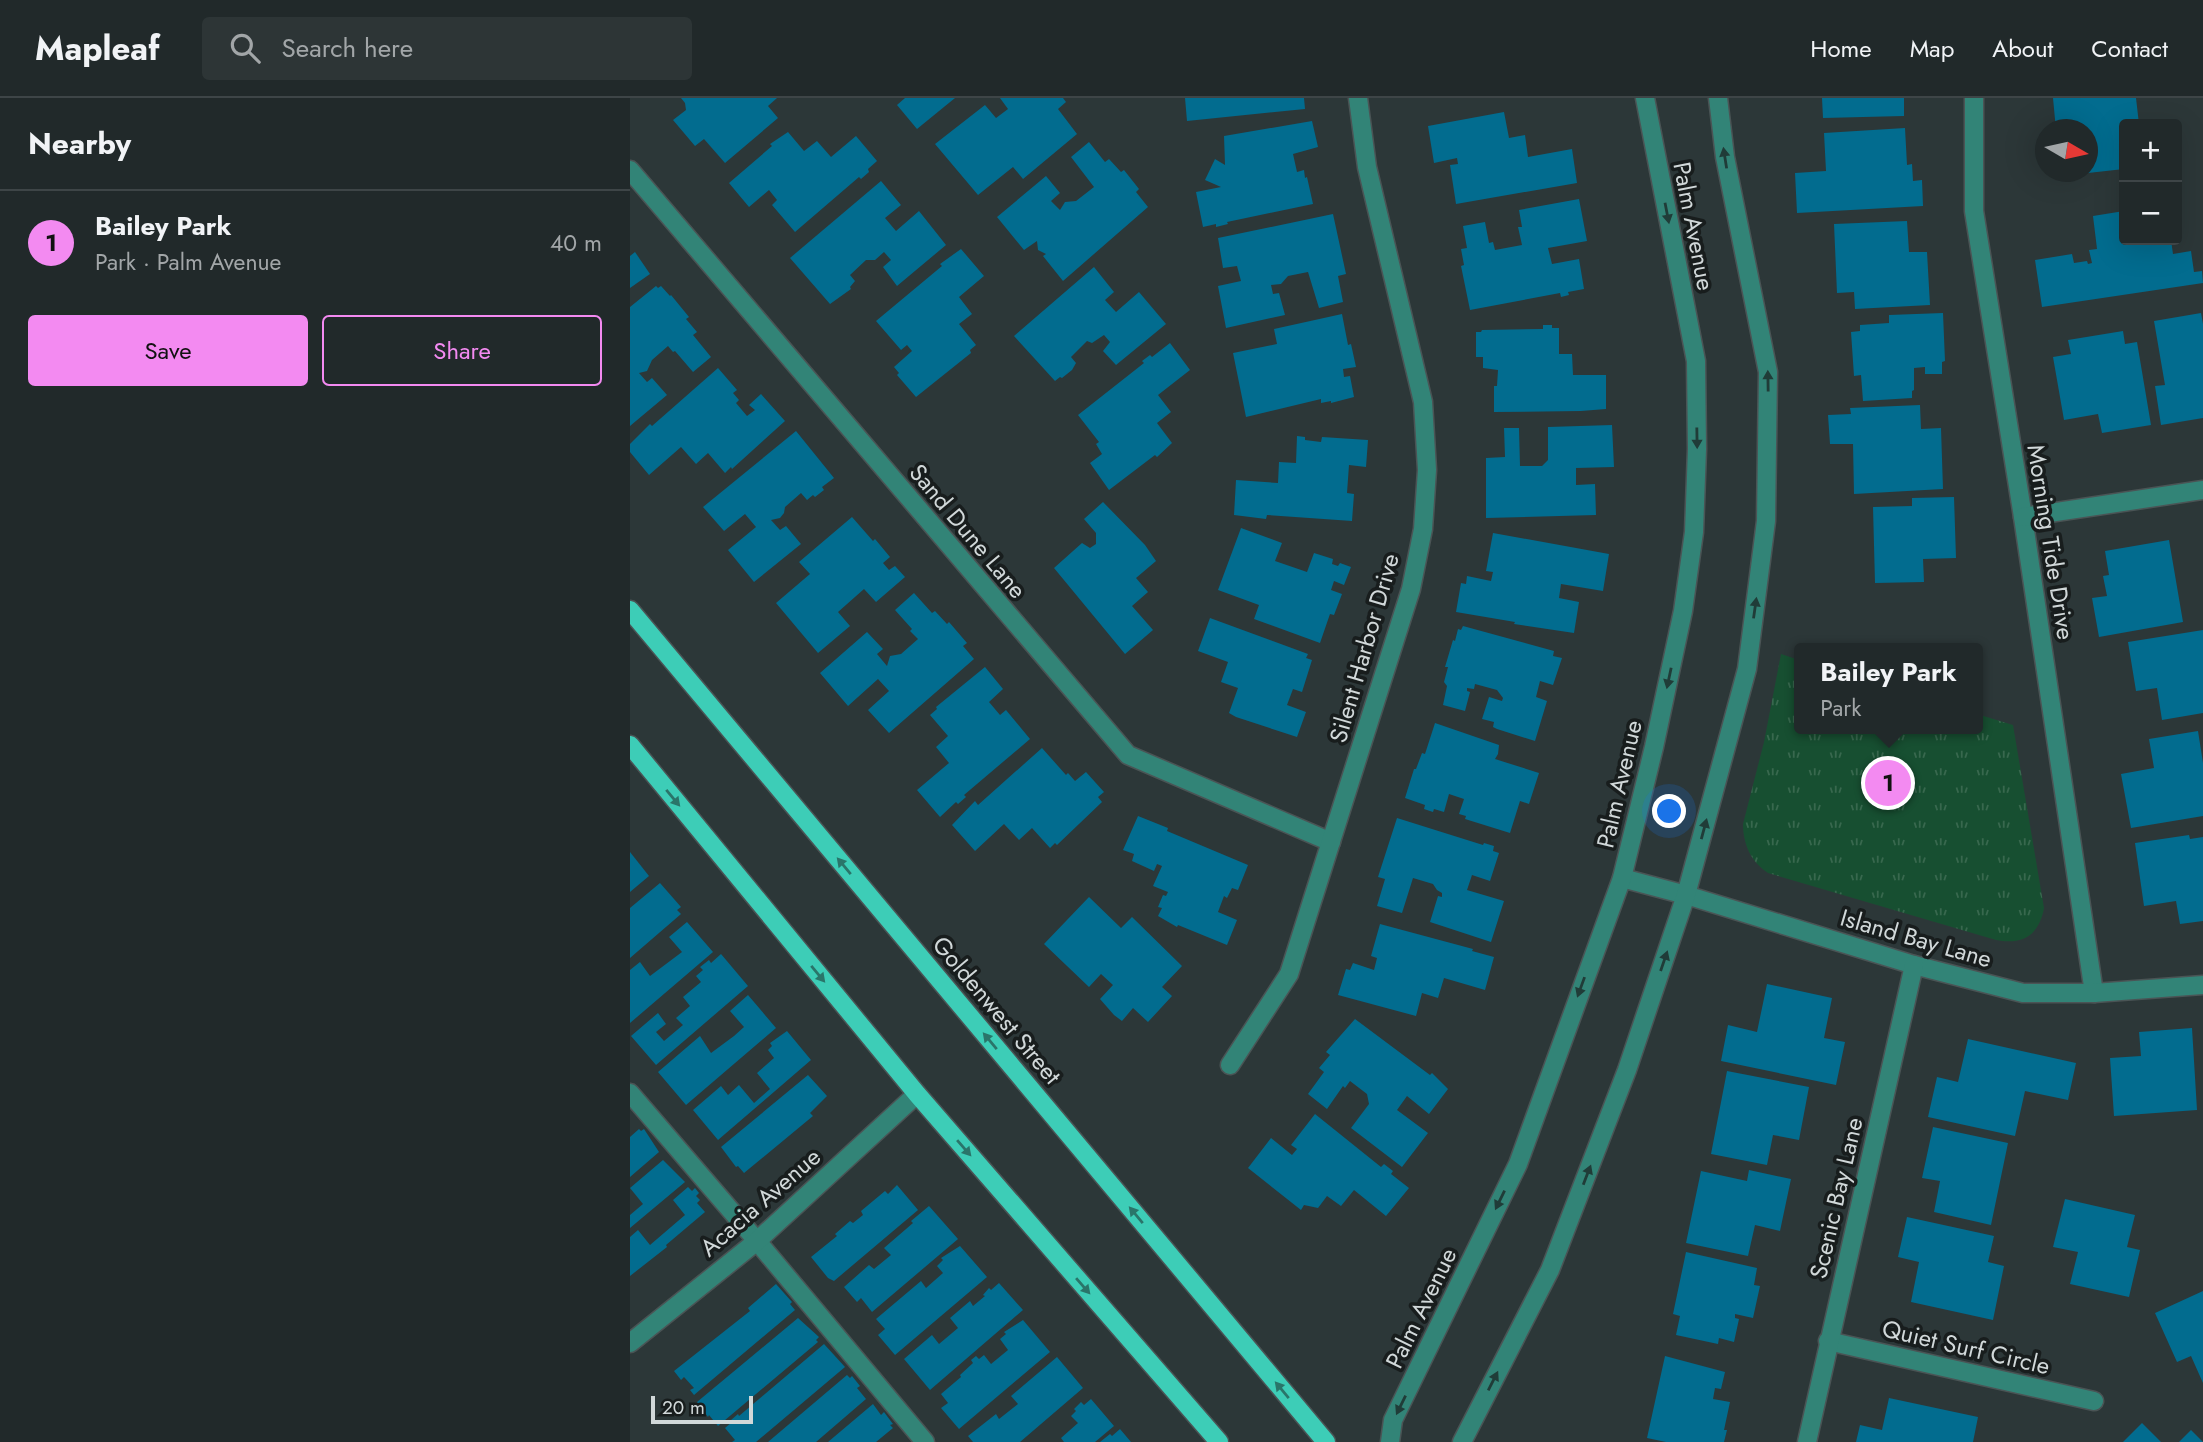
<!DOCTYPE html>
<html lang="en">
<head>
<meta charset="utf-8">
<style>
	:root { --surface:#21292a; --page:#2d3536; --text:#f1f3f6; --muted:#a2a6a8; --line:#3e4547; --accent:#f38af1 }
	body { margin:0; font-family:Jost,sans-serif; background:var(--page); color:var(--text) }
	.controls { position:absolute; right:21px; top:21px; display:grid; overflow:hidden; border-radius:7px; box-shadow:0 7px 28px #0002 }
	.controls button { width:63px; height:63px; display:grid; place-items:center; padding:0; border:0; border-bottom:2px solid var(--line); background:var(--surface); color:var(--text); font:35px sans-serif }
	.compass { position:absolute; left:1405px; top:21px; width:63px; height:63px; border-radius:50%; background:var(--surface); box-shadow:0 7px 28px #0002; rotate:99deg }
	.scale { position:absolute; left:21px; bottom:18px; width:102px; box-sizing:border-box; padding-left:7px; border:4px solid #d1d8d9; border-top:0; font-size:19px; line-height:24px; white-space:nowrap; color:#d1d8d9; -webkit-text-stroke:5px #181d1d; paint-order:stroke }
	.you { position:absolute; left:1040px; top:714px; width:24px; height:24px; margin:-18px; border:5px solid #fff; border-radius:50%; background:#1a73e8; box-shadow:0 0 0 10px #1a73e833 }
	.badge { display:grid; place-items:center; width:46px; height:46px; border-radius:50%; background:var(--accent); color:#111; font-size:23px; font-weight:700 }
	.pin { position:absolute; translate:-50% -50%; border:4px solid #fff; box-shadow:0 2px 7px #0006 }
	.popup { position:absolute; left:1164px; top:545px; width:189px; height:91px; box-sizing:border-box; display:grid; place-content:center; border-radius:7px; background:var(--surface); filter:drop-shadow(0 2px 5px #0005); font-size:23px; white-space:nowrap; color:var(--muted) }
	.popup b { font-size:26px; color:var(--text) }
	.popup::after { content:''; position:absolute; left:50%; top:100%; margin-left:-14px; border:14px solid transparent; border-top-color:var(--surface) }
	.list { margin:0; padding:0; list-style:none }
	h2 { display:flex; justify-content:space-between; align-items:center; height:91px; margin:0; padding:0 28px; font-size:30px }
	h2 small { font-size:23px; font-weight:400; color:var(--muted) }
	.list li { display:grid; grid-template-columns:46px 1fr auto; gap:21px; align-items:center; box-sizing:border-box; height:105px; padding:0 28px; border-top:2px solid var(--line) }
	.list b { display:block; font-size:26px; white-space:nowrap }
	.list p { margin:0; font-size:23px; white-space:nowrap; color:var(--muted) }
	.list em { font-size:23px; font-style:normal; color:var(--muted) }
	.actions { display:flex; gap:14px; padding:21px 28px }
	.actions a { flex:1; padding:16px 0; border:2px solid var(--accent); border-radius:7px; text-align:center; font-size:24px; color:var(--accent) }
	.actions .main { background:var(--accent); color:#111 }
	.icon { flex:none; width:38px; height:38px; fill:none; stroke:currentColor; stroke-width:2; stroke-linecap:round; stroke-linejoin:round }
	.map { position:relative; flex:none; width:1573px; height:1344px; overflow:hidden }
	header { display:flex; align-items:center; gap:42px; box-sizing:border-box; height:98px; padding:0 35px; background:var(--surface); border-bottom:2px solid var(--line) }
	header strong { font-size:33px }
	nav { display:flex; gap:38px; margin-inline-start:auto; font-size:24px }
	.search { width:490px; height:63px; background:var(--page); display:flex; align-items:center; gap:18px; box-sizing:border-box; padding:0 24px; border-radius:7px; color:var(--muted); font-size:26px }
	main { display:flex }
	aside { flex:1; background:var(--surface) }
	.map>svg:first-child { display:block }
</style>
</head>
<body>
<header>
<strong>Mapleaf</strong>
<div class="search"><svg class="icon" aria-label="search" viewBox="0 0 24 24"><circle cx="10" cy="10" r="6"/><path d="M15 15l6 6"/></svg>Search here</div>
<nav><a>Home</a><a>Map</a><a>About</a><a>Contact</a></nav>
</header>
<main>
<aside>
<h2>Nearby<small></small></h2>
<ul class="list">
<li><span class="badge">1</span><div><b>Bailey Park</b><p>Park · Palm Avenue</p></div><em>40 m</em></li>
</ul>
<div class="actions"><a class="main">Save</a><a>Share</a></div>
</aside>
<div class="map">
<svg width="1573" height="1344" viewBox="0 0 1573 1344">
	<defs>
		<pattern id="grass-tufts" width="24" height="20" patternUnits="userSpaceOnUse" patternTransform="scale(1.75)"><rect width="24" height="20" fill="#174f31"/><path d="M3 7l-1-3M5 7V3M7 7l1-3M15 17l-1-3M17 17v-4M19 17l1-3" fill="none" stroke="#38684e"/></pattern>
	</defs>
	<rect width="100%" height="100%" fill="#2c3738"/>
	<path fill="url(#grass-tufts)" d="M1151 556 1169 562V631H1347V616L1383 627 1414 810C1409 838 1392 847 1366 842L1138 775C1121 764 1113 746 1113 726L1134 644Z"/>
	<g fill="#026c8f">
		<polygon points="51,0 147,0 138,8 148,20 95,65 74,41 65,48 43,22 56,12 55,5"/>
		<polygon points="275,0 325,0 287,31 267,7"/>
		<polygon points="370,0 433,0 436,4 428,11 447,36 393,81 383,69 348,97 305,46 355,7 366,20 378,11"/>
		<polygon points="555,0 674,0 675,11 557,23"/>
		<polygon points="1192,0 1274,0 1274,18 1193,20"/>
		<polygon points="1423,0 1506,0 1509,26 1494,26 1494,71 1458,75 1458,32 1426,32"/>
		<polygon points="874,14 879,40 895,37 898,59 942,51 947,85 826,106 820,67 828,66 827,60 804,65 798,28"/>
		<polygon points="682,23 688,49 663,56 667,74 674,72 675,80 677,79 683,106 597,124 598,126 586,129 586,126 573,129 566,94 591,89 575,82 585,61 595,67 594,38"/>
		<polygon points="1275,30 1277,67 1282,66 1283,83 1292,82 1293,108 1167,115 1165,75 1196,73 1194,35"/>
		<polygon points="158,34 174,53 187,43 201,59 226,38 247,63 238,71 239,74 231,81 229,79 165,134 142,107 147,102 139,92 119,109 99,85 142,48 140,46"/>
		<polygon points="459,44 475,64 479,61 491,74 494,72 509,91 506,94 518,109 433,183 413,158 416,156 408,152 407,143 394,152 367,119 416,78 430,95 421,103 430,112 435,104 446,103 464,89 441,59"/>
		<polygon points="251,83 271,107 255,120 266,133 289,113 316,147 267,188 253,169 261,162 254,154 245,162 236,162 220,177 225,183 220,189 221,191 200,206 160,160"/>
		<polygon points="949,101 957,143 918,150 922,166 949,161 954,191 938,194 939,197 931,199 930,195 840,212 831,168 834,167 831,151 837,150 833,128 855,124 859,145 863,144 865,152 892,147 888,129 892,129 889,112"/>
		<polygon points="1494,113 1494,142 1541,142 1543,156 1561,153 1564,174 1572,173 1573,185 1412,209 1405,162 1442,156 1444,165 1457,163 1458,166 1462,165 1459,152 1467,151 1463,118"/>
		<polygon points="703,116 716,176 708,178 713,204 689,210 678,174 658,178 651,186 641,187 643,196 649,195 655,217 596,230 588,188 611,183 607,168 593,170 588,140"/>
		<polygon points="1277,123 1279,154 1297,154 1300,207 1225,211 1224,194 1207,195 1204,126"/>
		<polygon points="331,151 354,178 329,199 342,216 329,226 346,247 340,252 341,255 286,299 267,277 269,275 264,269 282,253 277,247 271,252 246,223 312,168 310,166"/>
		<polygon points="5,154 20,176 0,190 0,158"/>
		<polygon points="464,169 484,194 475,202 486,214 509,194 536,226 486,267 473,253 480,244 474,237 462,245 457,243 441,259 446,265 442,272 432,280 430,279 425,283 384,238"/>
		<polygon points="26,188 28,190 31,188 40,198 41,197 59,219 56,221 67,234 63,237 81,259 63,274 45,253 43,254 38,248 22,262 17,273 9,275 17,284 22,280 37,297 0,328 0,209"/>
		<polygon points="1313,215 1315,263 1312,264 1312,276 1295,276 1295,269 1284,270 1284,292 1282,293 1282,300 1233,303 1231,277 1224,278 1221,234 1230,233 1230,227 1259,225 1259,217"/>
		<polygon points="1571,215 1573,226 1573,320 1531,327 1525,288 1535,287 1524,223"/>
		<polygon points="712,216 718,247 721,246 726,269 713,271 714,279 720,278 724,299 701,305 701,303 691,305 691,301 616,319 603,255 647,246 644,231"/>
		<polygon points="913,227 922,227 922,230 929,230 929,256 942,256 943,277 976,277 976,311 951,313 864,314 864,288 867,288 868,272 853,270 853,259 846,259 846,234 851,234 852,232 913,231"/>
		<polygon points="1493,233 1495,246 1507,244 1521,327 1472,335 1468,316 1434,322 1423,259 1441,256 1438,242"/>
		<polygon points="540,245 560,272 528,297 541,314 527,325 542,345 527,359 525,357 479,392 460,365 472,356 466,346 469,344 448,317 514,265 512,263 520,257 522,259"/>
		<polygon points="88,270 107,292 103,295 109,302 106,305 117,318 125,312 119,307 131,296 155,323 102,371 101,369 95,375 78,355 66,366 51,349 19,377 0,354 0,346 20,326 22,328"/>
		<polygon points="1290,307 1291,331 1311,330 1313,391 1224,396 1223,346 1200,346 1198,317 1221,316 1220,310"/>
		<polygon points="982,327 984,369 946,370 946,387 965,386 966,417 856,420 856,360 875,359 874,330 889,330 890,368 912,368 918,362 918,329"/>
		<polygon points="166,333 204,380 192,389 194,392 185,399 183,397 177,402 171,395 155,409 154,415 150,420 141,422 150,432 156,428 171,446 124,484 98,452 126,429 115,416 94,433 73,409"/>
		<polygon points="667,338 675,339 675,342 691,344 692,339 738,342 736,369 719,367 717,395 724,396 722,423 637,417 636,421 604,417 606,382 648,385 649,364 666,365"/>
		<polygon points="1324,399 1326,460 1293,461 1294,484 1245,485 1243,409 1282,408 1282,400"/>
		<polygon points="473,404 515,447 526,463 506,480 518,494 502,508 523,532 495,556 424,470 452,445 460,450 466,446 466,435 454,421"/>
		<polygon points="222,419 243,443 245,441 260,459 253,465 259,472 265,468 275,479 246,504 234,491 208,514 220,528 188,555 146,505 180,476 169,464"/>
		<polygon points="611,430 652,445 645,463 677,474 684,455 703,461 702,466 708,468 710,465 721,469 714,487 704,483 701,492 712,496 704,517 700,516 690,545 624,521 629,507 588,492"/>
		<polygon points="863,435 979,456 973,493 931,486 929,500 949,504 944,535 884,526 885,524 826,514 831,485 836,486 837,478 861,483 863,474 856,473"/>
		<polygon points="1539,442 1553,524 1469,539 1462,500 1477,498 1473,478 1479,477 1475,453"/>
		<polygon points="284,495 302,515 305,513 317,526 319,524 337,545 333,548 344,561 259,635 238,612 259,593 248,581 218,608 190,575 237,534 253,551 247,556 257,568 260,558 271,556 288,541 280,533 282,531 265,512"/>
		<polygon points="580,520 678,556 676,560 682,562 672,594 663,591 657,607 676,614 667,639 606,619 599,615 608,590 591,584 598,564 568,553"/>
		<polygon points="833,528 924,553 923,558 932,560 923,587 910,583 906,599 917,603 905,643 867,631 863,629 864,624 852,621 859,599 872,603 873,600 867,592 845,586 844,591 837,590 837,593 840,594 835,613 813,607 817,588 814,584 818,569 815,569 823,542 825,543 828,531 831,532"/>
		<polygon points="1573,532 1573,615 1532,622 1527,590 1506,593 1498,544"/>
		<polygon points="355,569 373,591 359,604 370,617 376,612 400,641 334,697 336,699 328,706 326,704 310,719 287,692 319,665 306,649 318,638 300,617 307,611 306,609"/>
		<polygon points="805,625 869,647 868,656 865,661 909,675 899,706 890,703 880,735 835,721 836,718 829,716 834,701 819,696 814,714 804,711 803,714 794,711 795,707 775,700 784,671 786,671 792,655 795,656"/>
		<polygon points="1568,633 1573,665 1573,718 1501,730 1491,676 1524,670 1519,641"/>
		<polygon points="412,650 436,677 438,675 445,683 456,674 474,694 468,699 472,704 427,747 425,745 420,750 402,730 389,742 374,726 345,753 322,727 345,703 348,707"/>
		<polygon points="508,718 538,730 537,733 618,767 608,792 602,790 597,800 594,798 588,814 607,822 597,847 548,827 547,829 528,818 532,810 528,809 533,797 536,798 538,794 523,788 532,768 527,766 524,773 502,763 504,756 493,752"/>
		<polygon points="767,720 853,747 854,745 864,748 863,753 869,755 860,783 842,777 837,792 874,803 861,844 800,824 808,798 812,799 812,795 807,792 803,786 783,780 772,815 747,808 755,781 748,779"/>
		<polygon points="1559,737 1560,741 1573,739 1573,823 1550,826 1546,803 1514,808 1505,745"/>
		<polygon points="0,754 19,778 0,794"/>
		<polygon points="30,785 51,809 47,812 51,816 0,860 0,810"/>
		<polygon points="459,799 491,830 502,819 552,868 532,889 542,898 518,924 503,910 492,923 484,917 470,901 483,887 471,876 459,889 414,846"/>
		<polygon points="57,824 83,854 0,925 0,872 10,864 20,878 52,854 39,839"/>
		<polygon points="750,826 843,851 842,853 864,859 855,892 814,880 808,900 792,895 786,918 708,897 716,871 720,872 723,865 744,872 747,860 741,858"/>
		<polygon points="91,856 118,888 26,967 1,938 28,915 36,926 26,934 34,943 53,927 46,920 60,908 53,899 71,884 66,878 73,872 70,869 79,862 81,865"/>
		<polygon points="1137,886 1202,900 1194,940 1215,944 1206,987 1091,963 1098,927 1127,934"/>
		<polygon points="118,897 146,930 56,1007 28,974 70,938 81,955 104,938 114,929 100,913"/>
		<polygon points="725,921 800,977 802,975 818,991 799,1016 777,998 767,1012 798,1035 772,1069 721,1030 739,1006 737,996 720,983 715,990 713,988 697,1011 678,996 694,974 689,970 700,957 696,954"/>
		<polygon points="1562,930 1567,1012 1484,1018 1480,960 1511,958 1509,934"/>
		<polygon points="157,933 181,962 88,1042 63,1012 91,988 98,997 109,987 124,1005 140,991 127,975 144,960 138,952 142,948 140,945"/>
		<polygon points="1338,941 1446,965 1438,1002 1395,993 1385,1038 1298,1019 1307,979 1328,984"/>
		<polygon points="1097,973 1179,989 1169,1042 1143,1037 1137,1067 1081,1056"/>
		<polygon points="178,977 197,998 180,1015 183,1018 114,1075 108,1068 106,1069 91,1049"/>
		<polygon points="685,1016 751,1069 754,1066 763,1073 761,1076 779,1090 756,1118 724,1092 711,1108 697,1098 688,1110 674,1107 671,1112 618,1070 641,1040 662,1057 667,1051 661,1047"/>
		<polygon points="1303,1029 1378,1045 1361,1127 1304,1114 1310,1083 1292,1080"/>
		<polygon points="9,1031 11,1033 14,1031 29,1054 0,1079 0,1039"/>
		<polygon points="33,1062 55,1084 0,1130 0,1117 13,1106 0,1090"/>
		<polygon points="1119,1072 1161,1081 1150,1133 1125,1127 1118,1158 1056,1145 1071,1073 1117,1083"/>
		<polygon points="267,1087 288,1112 204,1183 198,1180 181,1159 207,1138 205,1136 220,1123 223,1125 233,1117 231,1113 255,1093 258,1096"/>
		<polygon points="58,1089 62,1093 65,1090 69,1095 66,1098 70,1102 67,1105 75,1114 36,1147 37,1149 0,1178 0,1139 8,1132 20,1147 55,1117 43,1102"/>
		<polygon points="1435,1101 1505,1117 1497,1149 1510,1152 1499,1199 1440,1186 1448,1154 1423,1149"/>
		<polygon points="299,1108 328,1141 242,1214 231,1200 227,1204 214,1189 239,1167 244,1171 261,1157 254,1150 283,1125 281,1123"/>
		<polygon points="1277,1119 1364,1138 1358,1164 1374,1168 1363,1222 1281,1204 1289,1164 1268,1159"/>
		<polygon points="330,1148 357,1179 265,1257 248,1237 255,1231 246,1221 291,1183 296,1190 313,1175 307,1168 313,1162 311,1160"/>
		<polygon points="1056,1154 1127,1170 1124,1187 1130,1188 1123,1220 1105,1216 1105,1220 1109,1221 1104,1244 1089,1240 1088,1246 1046,1237 1050,1218 1043,1216"/>
		<polygon points="369,1185 393,1212 300,1292 274,1261 302,1237 309,1246 328,1230 320,1220 340,1203 343,1208 355,1198 353,1197 359,1190 361,1192"/>
		<polygon points="146,1186 162,1204 160,1206 165,1212 64,1297 60,1292 64,1290 54,1279 51,1282 44,1273 120,1213 118,1210"/>
		<polygon points="1573,1193 1573,1285 1561,1258 1547,1264 1525,1215"/>
		<polygon points="168,1220 189,1239 186,1242 188,1244 88,1328 79,1317 78,1319 67,1304"/>
		<polygon points="393,1222 420,1254 329,1331 311,1310 318,1305 311,1296 331,1279 330,1277 343,1265 341,1262 346,1258 349,1261 354,1257 361,1266 378,1252 370,1241 376,1236 374,1234"/>
		<polygon points="194,1246 215,1269 126,1344 102,1344 105,1342 95,1330 102,1324 101,1322 108,1316 109,1318"/>
		<polygon points="1035,1258 1095,1274 1091,1291 1085,1290 1083,1301 1100,1304 1094,1332 1097,1332 1094,1344 1036,1344 1017,1340"/>
		<polygon points="427,1259 453,1290 390,1344 343,1344 338,1338 366,1316 369,1321 388,1306 381,1298"/>
		<polygon points="217,1277 220,1280 222,1278 230,1288 227,1290 236,1301 186,1344 138,1344"/>
		<polygon points="1259,1300 1348,1319 1343,1344 1226,1344 1230,1327 1252,1332"/>
		<polygon points="461,1301 484,1328 465,1344 434,1344 431,1340 448,1325 441,1318 446,1313 444,1311 451,1304 454,1307"/>
		<polygon points="243,1306 251,1317 254,1314 263,1326 260,1327 263,1330 246,1344 198,1344"/>
		<polygon points="1512,1325 1531,1344 1493,1344"/>
		<polygon points="490,1331 501,1344 470,1344 480,1336 482,1338"/>
		<polygon points="1561,1332 1573,1344 1549,1344"/>
	</g>
	<g fill="none" stroke-linecap="round" stroke-linejoin="round">
		<g stroke="#4a5455" stroke-width="21">
			<g id="minor">
				<polyline points="1344,0 1344,113 1393,419 1464,895"/>
				<polyline points="0,72 498,657 701,744"/>
				<polyline points="1393,419 1573,392"/>
				<polyline points="992,780 1056,797 1284,867 1393,895 1464,895 1573,887"/>
				<polyline points="600,967 659,876 781,491 793,431 797,372 793,304 737,69 728,0"/>
				<polyline points="0,995 127,1143 295,1344"/>
				<polyline points="1198,1243 1464,1303"/>
				<polyline points="0,1245 127,1143 287,996"/>
				<polyline points="760,1344 763,1322 888,1066 992,780 1024,649 1053,513 1064,434 1067,351 1066,263 1015,0"/>
				<polyline points="832,1344 920,1172 997,972 1056,797 1117,571 1136,423 1138,274 1095,59 1088,0"/>
				<polyline points="1177,1344 1284,867"/>
			</g>
		</g>
		<g stroke="#4a5455" stroke-width="21">
			<g id="major">
				<polyline points="0,512 696,1344"/>
				<polyline points="0,647 287,996 589,1344"/>
			</g>
		</g>
		<use href="#minor" stroke="#328477" stroke-width="18"/>
		<use href="#major" stroke="#3dcdb7" stroke-width="18"/>
	</g>
	<defs><path id="oneway-solid" d="M-6-.8H1V-3.2L6.5 0L1 3.2V.8H-6Z" transform="scale(1.75)"/></defs>
	<g fill="#203c38">
		<use href="#oneway-solid" transform="translate(1095 60) rotate(-99)"/>
		<use href="#oneway-solid" transform="translate(1037 115) rotate(79)"/>
		<use href="#oneway-solid" transform="translate(1138 283) rotate(-91)"/>
		<use href="#oneway-solid" transform="translate(1067 340) rotate(89)"/>
		<use href="#oneway-solid" transform="translate(1125 510) rotate(-82)"/>
		<use href="#oneway-solid" transform="translate(1039 580) rotate(102)"/>
		<use href="#oneway-solid" transform="translate(1074 731) rotate(-75)"/>
		<use href="#oneway-solid" transform="translate(1034 863) rotate(-71)"/>
		<use href="#oneway-solid" transform="translate(951 889) rotate(110)"/>
		<use href="#oneway-solid" transform="translate(957 1077) rotate(-69)"/>
		<use href="#oneway-solid" transform="translate(870 1102) rotate(116)"/>
		<use href="#oneway-solid" transform="translate(863 1283) rotate(-63)"/>
		<use href="#oneway-solid" transform="translate(771 1307) rotate(116)"/>
	</g>
	<g fill="#2a756a">
		<use href="#oneway-solid" transform="translate(43 700) rotate(50)"/>
		<use href="#oneway-solid" transform="translate(214 768) rotate(-130)"/>
		<use href="#oneway-solid" transform="translate(188 876) rotate(50)"/>
		<use href="#oneway-solid" transform="translate(360 943) rotate(-130)"/>
		<use href="#oneway-solid" transform="translate(334 1050) rotate(49)"/>
		<use href="#oneway-solid" transform="translate(506 1117) rotate(-130)"/>
		<use href="#oneway-solid" transform="translate(453 1188) rotate(49)"/>
		<use href="#oneway-solid" transform="translate(652 1292) rotate(-130)"/>
	</g>
	<g text-anchor="middle" dominant-baseline="central" stroke-width="7" stroke-linejoin="round" paint-order="stroke">
		<g font-size="24" fill="#d1d8d9" stroke="#181d1d">
			<text transform="translate(1064 128) rotate(79)">Palm Avenue</text>
			<text transform="translate(338 433) rotate(50)">Sand Dune Lane</text>
			<text transform="translate(1421 444) rotate(81)">Morning Tide Drive</text>
			<text transform="translate(734 550) rotate(-74)">Silent Harbor Drive</text>
			<text transform="translate(989 686) rotate(-77)">Palm Avenue</text>
			<text transform="translate(1286 840) rotate(16)">Island Bay Lane</text>
			<text transform="translate(367 912) rotate(50)">Goldenwest Street</text>
			<text transform="translate(1206 1100) rotate(-77)">Scenic Bay Lane</text>
			<text transform="translate(130 1104) rotate(-41)">Acacia Avenue</text>
			<text transform="translate(791 1210) rotate(-64)">Palm Avenue</text>
			<text transform="translate(1336 1249) rotate(13)">Quiet Surf Circle</text>
		</g>
	</g>
</svg>
<div class="controls">
<button>+</button>
<button>−</button>
</div>
<svg class="compass" viewBox="-18 -18 36 36"><path d="M0-13l5 13h-10z" fill="#e53935"/><path d="M0 13l5-13h-10z" fill="#a2a6a8"/></svg>
<div class="scale">20 m</div>
<div class="you"></div>
<div class="pin badge" style="left:1258px;top:685px">1</div>
<div class="popup"><b>Bailey Park</b>Park</div>
</div>
</main>
</body>
</html>
